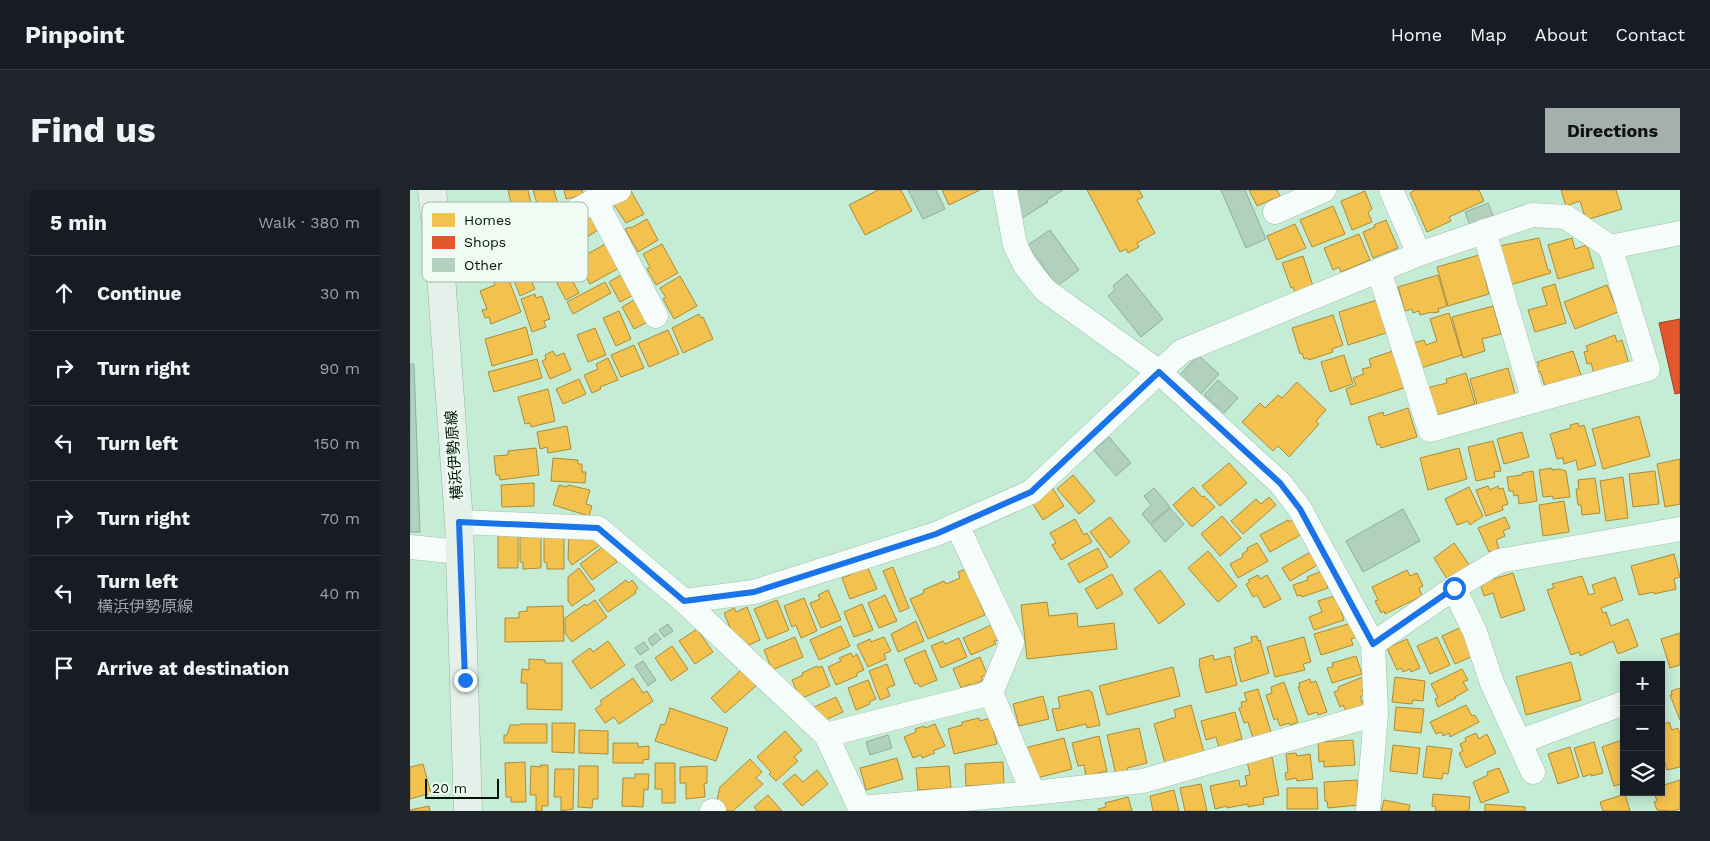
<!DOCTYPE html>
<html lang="en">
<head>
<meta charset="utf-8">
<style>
	:root { --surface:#171b24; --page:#20242c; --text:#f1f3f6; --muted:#9ea1a6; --line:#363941; --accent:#a4b0ab }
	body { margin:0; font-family:"Work Sans","Noto Sans JP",sans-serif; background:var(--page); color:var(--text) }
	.controls { position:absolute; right:15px; bottom:15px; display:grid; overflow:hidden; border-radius:0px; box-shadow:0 2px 12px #0003 }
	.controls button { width:45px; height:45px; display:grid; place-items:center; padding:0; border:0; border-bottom:1px solid var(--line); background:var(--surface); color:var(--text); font:25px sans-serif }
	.scale { position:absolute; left:15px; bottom:12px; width:74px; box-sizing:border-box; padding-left:5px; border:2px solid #001207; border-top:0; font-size:14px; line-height:18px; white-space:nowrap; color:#001207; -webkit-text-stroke:4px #eefcf3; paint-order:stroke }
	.stop { position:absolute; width:15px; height:15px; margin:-11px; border:4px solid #1a73e8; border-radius:50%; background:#fff }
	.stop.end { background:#1a73e8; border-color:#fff; box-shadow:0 1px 5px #0008 }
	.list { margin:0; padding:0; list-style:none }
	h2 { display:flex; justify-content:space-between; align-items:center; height:65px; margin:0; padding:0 20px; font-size:21px }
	h2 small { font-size:16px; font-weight:400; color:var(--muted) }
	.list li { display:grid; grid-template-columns:32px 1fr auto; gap:15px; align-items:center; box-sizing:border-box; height:75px; padding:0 20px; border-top:1px solid var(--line) }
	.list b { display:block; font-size:19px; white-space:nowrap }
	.list p { margin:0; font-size:16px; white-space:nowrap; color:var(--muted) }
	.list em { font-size:16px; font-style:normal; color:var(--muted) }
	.icon { flex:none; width:28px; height:28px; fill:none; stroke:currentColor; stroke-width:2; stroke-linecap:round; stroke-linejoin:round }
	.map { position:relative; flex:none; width:1270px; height:621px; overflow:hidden; border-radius:0px }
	header { display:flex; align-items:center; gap:30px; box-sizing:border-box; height:70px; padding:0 25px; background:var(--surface); border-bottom:1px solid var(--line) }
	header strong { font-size:24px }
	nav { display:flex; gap:28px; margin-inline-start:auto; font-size:18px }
	.intro { display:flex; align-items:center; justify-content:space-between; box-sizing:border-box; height:120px; padding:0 30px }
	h1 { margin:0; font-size:35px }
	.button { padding:12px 22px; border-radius:0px; background:var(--accent); color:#111; font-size:18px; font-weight:700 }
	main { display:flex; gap:30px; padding:0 30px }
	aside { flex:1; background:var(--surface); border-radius:0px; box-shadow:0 2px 12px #0003 }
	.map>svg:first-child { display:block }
</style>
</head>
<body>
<header>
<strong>Pinpoint</strong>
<nav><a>Home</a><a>Map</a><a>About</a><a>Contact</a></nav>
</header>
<div class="intro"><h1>Find us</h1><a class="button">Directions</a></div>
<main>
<aside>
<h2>5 min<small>Walk · 380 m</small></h2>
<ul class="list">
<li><svg class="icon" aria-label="ahead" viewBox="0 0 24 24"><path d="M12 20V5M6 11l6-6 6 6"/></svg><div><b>Continue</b></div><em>30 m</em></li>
<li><svg class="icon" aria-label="right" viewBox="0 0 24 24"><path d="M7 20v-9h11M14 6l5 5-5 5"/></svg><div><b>Turn right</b></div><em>90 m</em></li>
<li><svg class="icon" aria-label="left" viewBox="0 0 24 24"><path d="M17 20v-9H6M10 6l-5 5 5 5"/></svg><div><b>Turn left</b></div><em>150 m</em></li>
<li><svg class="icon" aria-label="right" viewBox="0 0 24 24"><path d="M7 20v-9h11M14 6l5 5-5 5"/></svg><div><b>Turn right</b></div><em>70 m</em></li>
<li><svg class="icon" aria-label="left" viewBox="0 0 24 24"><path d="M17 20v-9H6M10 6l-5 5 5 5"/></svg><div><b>Turn left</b><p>横浜伊勢原線</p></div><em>40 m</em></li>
<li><svg class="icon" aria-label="arrive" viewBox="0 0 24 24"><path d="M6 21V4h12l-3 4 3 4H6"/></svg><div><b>Arrive at destination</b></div></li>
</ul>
</aside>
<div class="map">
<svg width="1270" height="621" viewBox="0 0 1270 621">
	<rect width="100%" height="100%" fill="#c5edd6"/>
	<g fill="#f2c14e" stroke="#a98c39">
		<polygon points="98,0 118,0 122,18 103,22"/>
		<polygon points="123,0 144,0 148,15 129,20"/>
		<polygon points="154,0 172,0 173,5 156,9"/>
		<polygon points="468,0 491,0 502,21 455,45 439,15"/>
		<polygon points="532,0 570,0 539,15"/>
		<polygon points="677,0 729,0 733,7 727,10 745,43 727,53 729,57 718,63 716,59 710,62"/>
		<polygon points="839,0 867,0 870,6 847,16"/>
		<polygon points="1005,0 1069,0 1074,11 1039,27 1041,31 1017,42 1000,3"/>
		<polygon points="1151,0 1206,0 1212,19 1176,30 1170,11 1156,16"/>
		<polygon points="221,1 234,24 216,33 204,15 206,9"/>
		<polygon points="955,1 962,19 958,22 962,32 942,40 931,11"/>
		<polygon points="923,16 935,44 902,57 890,30"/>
		<polygon points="181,21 191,38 168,53 167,51 165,52 156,35"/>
		<polygon points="237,29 248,50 228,62 215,39 220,37 221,38"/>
		<polygon points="976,30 988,58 963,68 953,42 965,37 964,35"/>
		<polygon points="885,34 896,58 867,70 857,46"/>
		<polygon points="949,44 960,70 931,82 929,77 923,80 914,58"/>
		<polygon points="1129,48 1138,80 1140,80 1141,83 1100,95 1089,56"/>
		<polygon points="1162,48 1165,59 1177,55 1184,78 1148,89 1138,55"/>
		<polygon points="199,52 213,76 180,94 169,75 174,72 172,67"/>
		<polygon points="252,54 268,83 246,95 237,79 240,77 233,64"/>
		<polygon points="1069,65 1079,104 1038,116 1027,77"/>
		<polygon points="108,66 110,69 112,68 125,99 110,106 97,73 99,73 97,70"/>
		<polygon points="149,66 169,103 156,110 136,73"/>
		<polygon points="893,66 903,96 885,102 883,97 881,98 872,73"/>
		<polygon points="216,82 227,103 210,112 199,92"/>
		<polygon points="97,85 111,122 81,134 79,127 75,128 72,120 77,119 70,101 85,95 83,91"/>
		<polygon points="1028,85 1037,116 1028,119 1029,122 1022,123 1022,122 1010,125 1009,121 1003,123 1002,119 995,121 988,97"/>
		<polygon points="270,86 287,116 264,129 253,109 256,108 250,98"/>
		<polygon points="195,92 201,103 163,124 157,112"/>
		<polygon points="1145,94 1156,133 1125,142 1118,120 1137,115 1132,98"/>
		<polygon points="1197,95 1208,122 1165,139 1154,112"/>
		<polygon points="125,104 126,108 132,106 140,129 134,131 136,137 122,142 111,109"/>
		<polygon points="229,107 241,130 224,139 212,117"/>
		<polygon points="967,110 976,143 938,155 929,122"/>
		<polygon points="1083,116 1091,144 1072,149 1075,161 1053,168 1042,127"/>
		<polygon points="209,121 221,149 206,156 193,128"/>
		<polygon points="1039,123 1052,165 1011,178 1003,153 1014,150 1016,155 1027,151 1020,129"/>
		<polygon points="289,124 291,128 293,127 303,149 273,163 262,138"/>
		<polygon points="923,125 933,155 922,159 923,162 899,170 898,168 894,169 892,163 890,164 882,138"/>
		<polygon points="116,137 123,164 82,176 75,149"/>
		<polygon points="185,138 196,165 178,172 167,145"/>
		<polygon points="258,140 269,164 239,177 228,153"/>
		<polygon points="1205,145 1207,152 1212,150 1220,177 1185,187 1181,173 1177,174 1174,162 1178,161 1176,156"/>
		<polygon points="224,155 234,178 211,187 201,165"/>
		<polygon points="143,161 146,166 154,163 161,180 140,189 132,171 136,169 135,165"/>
		<polygon points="983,161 994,198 941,215 936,199 946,195 943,188 954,184 952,179 961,177 959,169"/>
		<polygon points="1163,161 1172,188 1136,199 1130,181 1127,182 1126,177 1129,176 1127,172"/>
		<polygon points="934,165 943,194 920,202 911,172"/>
		<polygon points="198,168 208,190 190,197 191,199 182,203 174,185 188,179 186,174"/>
		<polygon points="127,169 132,188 84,202 78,182"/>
		<polygon points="1098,178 1106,207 1068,218 1060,189"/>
		<polygon points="1056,183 1065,214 1024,226 1016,198 1037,193 1036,189"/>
		<polygon points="169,189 176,204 153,214 146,199"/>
		<polygon points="887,192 916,220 906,231 909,234 879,267 868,256 863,261 832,232 850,213 855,218 868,205 872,208"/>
		<polygon points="138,199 145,231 121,237 120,233 115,234 108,207"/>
		<polygon points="998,218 1007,247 971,258 970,254 967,255 958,227 973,222 974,226"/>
		<polygon points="1229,226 1240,266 1193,279 1182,239"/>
		<polygon points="1168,233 1169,237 1174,235 1186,275 1168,280 1166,270 1154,274 1153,268 1147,269 1140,244 1161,238 1160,235"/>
		<polygon points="157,236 161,259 138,263 137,257 130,259 127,242"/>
		<polygon points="1112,242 1119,267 1094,274 1087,249"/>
		<polygon points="1083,251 1091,281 1084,282 1085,287 1066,291 1058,257"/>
		<polygon points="126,258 129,285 90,290 89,285 86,285 84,266 98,265 98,261"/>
		<polygon points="1049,258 1057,289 1018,300 1010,268"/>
		<polygon points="143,268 168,270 168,274 172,274 172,282 176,282 175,293 141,291"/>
		<polygon points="1270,269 1270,314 1255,317 1247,274"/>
		<polygon points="819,273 837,293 810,316 792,296"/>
		<polygon points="1142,278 1142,280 1149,279 1156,281 1160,307 1143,309 1143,306 1133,307 1129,280"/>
		<polygon points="1123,281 1127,311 1109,314 1108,305 1104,306 1103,301 1099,301 1097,287 1112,285 1112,283"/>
		<polygon points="1245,281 1249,314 1223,317 1219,284"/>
		<polygon points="663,285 685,311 669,324 647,299"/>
		<polygon points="1213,287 1218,328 1196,331 1190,291"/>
		<polygon points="1185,288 1190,323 1172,325 1171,315 1168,315 1166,299 1169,299 1168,290"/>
		<polygon points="124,293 124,316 92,317 91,295"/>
		<polygon points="149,295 157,297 158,295 180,300 176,314 182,316 179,326 143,315"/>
		<polygon points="1078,296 1080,300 1088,296 1089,299 1093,298 1098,314 1092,316 1093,320 1076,326 1066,300"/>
		<polygon points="642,297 654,316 633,330 621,311"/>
		<polygon points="783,297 792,307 794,306 805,317 782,337 763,315"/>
		<polygon points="1059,297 1073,326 1060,335 1058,331 1047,335 1035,309"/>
		<polygon points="859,307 866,315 833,344 821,331 846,309 851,314"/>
		<polygon points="1154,311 1159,342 1133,346 1129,315"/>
		<polygon points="812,326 831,348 810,366 791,344"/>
		<polygon points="700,327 720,352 700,368 680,342"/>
		<polygon points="1095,327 1100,338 1093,341 1095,346 1086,350 1089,358 1079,362 1068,338"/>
		<polygon points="665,329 674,345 677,343 682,352 651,370 642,355 646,353 640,343"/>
		<polygon points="884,329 896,342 860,362 850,345 878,330 879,332"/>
		<polygon points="108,344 108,378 88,378 88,345"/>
		<polygon points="159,344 183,346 190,355 162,375 158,369"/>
		<polygon points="110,345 131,345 131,378 113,379 113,372 110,372"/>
		<polygon points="134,346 154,346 154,379 137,379 137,373 134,372"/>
		<polygon points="199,352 208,365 204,368 207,372 182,390 170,374"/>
		<polygon points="847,353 858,371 828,388 820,374 833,367 832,364 838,360 837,358"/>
		<polygon points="1044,353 1060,376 1037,389 1024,368"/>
		<polygon points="688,358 698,377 669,393 658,374"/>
		<polygon points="904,360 911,373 880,391 872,378"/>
		<polygon points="798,361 827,396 808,412 778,378"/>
		<polygon points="1264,364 1270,387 1264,389 1266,399 1244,404 1244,402 1229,405 1221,376"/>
		<polygon points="457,376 467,399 440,409 432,388 440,385 440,383"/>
		<polygon points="483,377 499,418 490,422 473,381"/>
		<polygon points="169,378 185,400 162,416 158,411 158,387"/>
		<polygon points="556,379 575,425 518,449 500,409 514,403 513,400 534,391 536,394 550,388 548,382"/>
		<polygon points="750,380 775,414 749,434 724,399"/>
		<polygon points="997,380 1000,386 1007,383 1013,396 1009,398 1012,406 975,424 974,421 971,423 965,411 968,410 962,397"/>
		<polygon points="912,381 918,398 892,407 891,405 887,406 883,395 898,390 897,387"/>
		<polygon points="1103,383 1115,420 1091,428 1083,403 1074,406 1070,393"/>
		<polygon points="702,384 713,404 687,419 675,399"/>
		<polygon points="848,385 850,389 857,385 871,409 854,418 847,405 843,407 836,394 840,392 838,390"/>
		<polygon points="1172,386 1179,405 1185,403 1182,395 1205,387 1213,410 1191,418 1193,423 1196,422 1201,436 1218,429 1228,456 1208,464 1203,451 1170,466 1169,462 1161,465 1137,400 1144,398 1142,394"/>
		<polygon points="216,390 219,393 222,390 228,398 225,401 226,403 198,422 189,410"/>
		<polygon points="418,400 431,430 411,438 400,413 410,409 408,405"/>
		<polygon points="475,405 487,431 469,438 458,413"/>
		<polygon points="924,406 926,411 930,409 932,417 930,418 934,430 904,440 899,427 912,422 908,411"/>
		<polygon points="394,408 407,441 391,448 386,435 382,437 374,416"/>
		<polygon points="185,410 197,427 162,452 155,443 155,428 175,414 176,416"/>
		<polygon points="367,410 379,440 357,449 344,419"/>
		<polygon points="637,412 639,426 667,423 668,437 704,433 707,459 617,469 611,415"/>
		<polygon points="452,414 463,440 444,447 434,422"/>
		<polygon points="153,416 154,451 95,452 95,428 109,428 109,422 117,421 117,417"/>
		<polygon points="337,417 350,450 335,457 323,445 314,423 324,418 326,422"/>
		<polygon points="506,431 514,451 488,462 481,444"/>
		<polygon points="945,432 950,446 941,449 943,455 911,465 904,444"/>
		<polygon points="581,435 588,450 584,451 586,454 561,465 553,448"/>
		<polygon points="431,436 440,456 409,470 400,450"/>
		<polygon points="1054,436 1063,466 1045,474 1032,446"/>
		<polygon points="287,439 303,462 285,474 269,451"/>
		<polygon points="1270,443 1270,475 1260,478 1251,449"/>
		<polygon points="847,446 848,451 850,450 859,483 831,492 824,464 826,464 824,458 842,452 841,447"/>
		<polygon points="385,447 393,467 362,480 354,460"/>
		<polygon points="474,447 481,461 474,464 476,469 458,477 447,455 460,449 461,452"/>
		<polygon points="894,447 901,472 893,474 895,480 865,487 857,457"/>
		<polygon points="1027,447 1040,475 1020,484 1007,456"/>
		<polygon points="549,448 557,467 531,478 521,456 533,451 535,454"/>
		<polygon points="997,449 1010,478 1001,482 1000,479 993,482 991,478 987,480 977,458"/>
		<polygon points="198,451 215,475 181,499 162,471 180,458 183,462"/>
		<polygon points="262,456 278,479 261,491 245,468"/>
		<polygon points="515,460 527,490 510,497 508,493 505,494 494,469"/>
		<polygon points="441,463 443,467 447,464 454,480 447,483 447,486 426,495 418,477 431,471 429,468"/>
		<polygon points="803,465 804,470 820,466 827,495 796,503 789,474 790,474 789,469"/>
		<polygon points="946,466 952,484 922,493 917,478 923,477 922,473"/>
		<polygon points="570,467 577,484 571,487 573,490 561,496 560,494 551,498 543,479"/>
		<polygon points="119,469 135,470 135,473 152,473 152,520 117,519 117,493 111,493 112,479 119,480"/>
		<polygon points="1161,472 1171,510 1116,525 1106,487"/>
		<polygon points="477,474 485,495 477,498 480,506 470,510 459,481"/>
		<polygon points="407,476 408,478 412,476 420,496 390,509 382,490 393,485 392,483"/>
		<polygon points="763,477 770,506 697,525 689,496"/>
		<polygon points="1052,479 1058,490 1053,492 1058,500 1045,507 1046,508 1028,517 1025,509 1028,508 1021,494"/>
		<polygon points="331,480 346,496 315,523 301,508"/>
		<polygon points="955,486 955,499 952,500 954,505 950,507 954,516 937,523 933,515 930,517 924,502 929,500 928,497"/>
		<polygon points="985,487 1015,491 1013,511 1003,510 1002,514 982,512"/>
		<polygon points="223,488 233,503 237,501 243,511 209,534 204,527 195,533 185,519 192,514 190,511"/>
		<polygon points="900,489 901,493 906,491 917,522 908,525 907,522 898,525 888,497 890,497 889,493"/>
		<polygon points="458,490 466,509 459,512 460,514 446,520 438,498"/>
		<polygon points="874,492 888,532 880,535 879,533 870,536 867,528 864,530 856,505 862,503 861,497"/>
		<polygon points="1270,498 1270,530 1260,505 1262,505 1261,501"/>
		<polygon points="848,499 861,542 843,548 838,532 834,533 829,518 832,517 831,512 837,511 834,503"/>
		<polygon points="679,500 680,502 682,502 690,535 677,538 676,534 647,541 642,519 650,518 648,507"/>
		<polygon points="633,506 639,529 609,536 603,514"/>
		<polygon points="426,507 433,522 407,534 400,519"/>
		<polygon points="781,515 794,562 755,573 744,534 766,527 764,520"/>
		<polygon points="1056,515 1062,526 1065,525 1069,532 1040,547 1039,543 1033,546 1031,542 1026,544 1020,532"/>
		<polygon points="986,517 1014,519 1011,543 984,540"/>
		<polygon points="260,518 318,538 306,571 245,551 251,534 255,535"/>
		<polygon points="825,522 832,549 826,550 827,554 809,558 806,547 796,550 791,531"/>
		<polygon points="569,528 570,531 580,528 587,554 544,564 538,539 552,535 552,532"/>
		<polygon points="1259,532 1262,540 1268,538 1270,544 1270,577 1257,580 1251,559 1251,535"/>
		<polygon points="142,533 165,533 164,563 142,562"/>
		<polygon points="110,534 137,534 137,553 94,553 94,545 97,545 100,535 110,535"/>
		<polygon points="525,534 535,556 523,561 525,563 512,568 511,565 503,568 494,547 506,542 505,539 514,536 515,538"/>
		<polygon points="729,538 737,573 717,578 718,582 706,585 697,545"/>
		<polygon points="169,540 198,541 198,564 169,563"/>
		<polygon points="375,541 392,560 384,567 388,571 366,591 359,584 361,582 347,567"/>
		<polygon points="1066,543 1069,549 1077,544 1086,563 1056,578 1049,563 1053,561 1050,554 1056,551 1055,548"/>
		<polygon points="689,546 697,581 676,586 674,575 668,576 662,553"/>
		<polygon points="654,548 662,579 623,589 615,558"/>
		<polygon points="943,550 945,575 914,577 914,571 909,572 908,552"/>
		<polygon points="1212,550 1214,593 1204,596 1192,557"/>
		<polygon points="1184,552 1193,583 1181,586 1181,584 1173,587 1164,558"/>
		<polygon points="203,553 228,553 228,557 239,556 239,569 233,570 233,573 203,573"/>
		<polygon points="983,555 1010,558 1007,584 980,581"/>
		<polygon points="1017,556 1042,559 1038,584 1033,583 1032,589 1013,587"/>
		<polygon points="1160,557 1169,587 1148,594 1138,564"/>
		<polygon points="886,563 887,566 900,564 903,589 887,591 886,588 876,590 875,583 878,582 876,564"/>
		<polygon points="862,567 869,605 853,608 854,614 838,617 838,614 817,618 817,616 805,619 800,596 829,590 830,597 837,595 835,586 840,585 837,571"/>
		<polygon points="487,568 493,589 456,600 450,578"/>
		<polygon points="340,569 352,582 346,588 353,594 323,621 312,621 306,614 310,597"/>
		<polygon points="115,572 116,612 101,612 101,607 96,607 95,573"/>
		<polygon points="593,572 594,594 556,596 555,574"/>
		<polygon points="245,573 265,573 265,613 252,613 252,599 245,599"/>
		<polygon points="13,574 21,603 0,609 0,577"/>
		<polygon points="130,575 138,575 138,616 132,616 132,621 126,621 126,605 120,605 121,576 131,577"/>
		<polygon points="169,576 188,576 188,609 183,609 182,618 168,617"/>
		<polygon points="297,576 297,593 294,594 295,607 276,609 276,593 270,593 270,577"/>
		<polygon points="539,576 541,598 508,600 506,578"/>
		<polygon points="1089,578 1099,602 1071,613 1063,592 1078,585 1077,582"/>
		<polygon points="145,579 164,579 163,619 151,621 151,607 144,607"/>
		<polygon points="407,580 418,594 392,616 373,594 385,584 393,592"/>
		<polygon points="225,584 239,584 238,600 234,599 233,617 212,616 213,588 225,588"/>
		<polygon points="947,590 949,615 918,618 917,611 915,611 914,592"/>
		<polygon points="1270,590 1270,619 1262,621 1247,620 1244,612 1247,611 1244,602 1251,602 1251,596"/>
		<polygon points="791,594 797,621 775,621 770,598"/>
		<polygon points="877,598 907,598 908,619 877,619"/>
		<polygon points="764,600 769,621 743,621 740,606"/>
		<polygon points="1023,604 1060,607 1059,621 1025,621 1026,617 1022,616"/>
		<polygon points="1215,604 1220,621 1193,621 1190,612"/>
		<polygon points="358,605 372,621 347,621 344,617"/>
		<polygon points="718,607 722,621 688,621 688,619 696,617 695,613"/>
		<polygon points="974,610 1000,615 999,621 971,621"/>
		<polygon points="1075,614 1115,617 1115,621 1075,621"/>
		<polygon points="19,616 20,621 0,621 0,620"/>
	</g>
	<polygon fill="#e4572e" stroke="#a04222" points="1270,129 1270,203 1265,204 1249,133"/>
	<g fill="#b1d0be" stroke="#8eae9c">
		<polygon points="498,0 526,0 535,19 513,29"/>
		<polygon points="609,0 653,0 637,10 638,12 609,30 596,8"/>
		<polygon points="811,0 835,0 856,49 836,58"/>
		<polygon points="1078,13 1084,28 1061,38 1055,22"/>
		<polygon points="640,40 669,80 647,96 618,55"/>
		<polygon points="717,84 753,129 731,147 698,106 705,100 703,96"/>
		<polygon points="788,165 809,184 789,206 768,187"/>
		<polygon points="0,174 4,174 10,342 0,342"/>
		<polygon points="808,190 828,208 814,223 794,205"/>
		<polygon points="699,247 721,273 706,286 684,260"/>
		<polygon points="744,298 760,317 740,334 732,324 741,315 734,306"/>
		<polygon points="760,318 774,334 755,352 741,335"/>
		<polygon points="993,319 1010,351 953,382 936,351"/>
		<polygon points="258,434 263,441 254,447 249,440"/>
		<polygon points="246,443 251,449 242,456 238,449"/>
		<polygon points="234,452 239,459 230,465 225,458"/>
		<polygon points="233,471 246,490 238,496 225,476"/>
		<polygon points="478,545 482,558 460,565 456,552"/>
	</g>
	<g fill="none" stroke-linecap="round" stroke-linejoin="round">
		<g stroke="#a0bfad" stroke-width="25">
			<g id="minor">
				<polyline points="981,0 1009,64"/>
				<polyline points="185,10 246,126"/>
				<polyline points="865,22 914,0"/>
				<polyline points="1074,41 1124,211"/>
				<polyline points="30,72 85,61 117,49 185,10 209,0"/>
				<polyline points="969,81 1020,240 1238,179 1200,57"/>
				<polyline points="49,332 188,338 274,411 416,545 450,618 623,603 733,591 966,524"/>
				<polyline points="547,335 602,452 581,503 623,603"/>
				<polyline points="0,357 50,362"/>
				<polyline points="1044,398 1065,442 1082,493 1123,582"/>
				<polyline points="274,411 344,402 526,344 621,302 749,182 635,100 615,75 605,55 595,0"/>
				<polyline points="963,454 890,319 870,293 749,182 772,161 1009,64 1122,25 1156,27 1200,57 1270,43"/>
				<polyline points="416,545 581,503"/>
				<polyline points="1109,552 1214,513"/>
				<polyline points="302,621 304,621"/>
				<polyline points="958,621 966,524 963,454 1044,398 1089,371 1270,339"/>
			</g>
		</g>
		<g stroke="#96b2a2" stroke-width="29">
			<polyline id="major" points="22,0 30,72 49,332 58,621"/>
		</g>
		<use href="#minor" stroke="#f6fcf9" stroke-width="24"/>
		<use href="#major" stroke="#e4f0ea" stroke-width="28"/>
	</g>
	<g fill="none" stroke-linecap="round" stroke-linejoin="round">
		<polyline stroke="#1a73e8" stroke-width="6" points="55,490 49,332 188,338 274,411 344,402 526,344 621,302 749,182 870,293 890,319 963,454 1044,398"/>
	</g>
	<g text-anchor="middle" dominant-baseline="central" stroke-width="5" stroke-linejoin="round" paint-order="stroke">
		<g font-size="15" fill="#001207" stroke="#eefcf3">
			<text transform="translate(44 265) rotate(-94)">横浜伊勢原線</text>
		</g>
	</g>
	<rect x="12" y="12" width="166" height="80" rx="8" fill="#eefcf3" stroke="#a7b6ac" stroke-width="1"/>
	<rect x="22" y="23" width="23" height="14" fill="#f2c14e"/>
	<rect x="22" y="46" width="23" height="13" fill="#e4572e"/>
	<rect x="22" y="68" width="23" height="14" fill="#b1d0be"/>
	<g font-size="14" fill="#001207">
		<text x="54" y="35">Homes</text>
		<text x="54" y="57">Shops</text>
		<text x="54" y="80">Other</text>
	</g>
</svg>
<div class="controls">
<button>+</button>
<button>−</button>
<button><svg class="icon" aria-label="layers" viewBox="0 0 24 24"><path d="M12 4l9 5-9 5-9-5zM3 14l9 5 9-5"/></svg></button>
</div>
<div class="scale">20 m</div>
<div class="stop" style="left:1044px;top:398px"></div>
<div class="stop end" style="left:55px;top:490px"></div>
</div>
</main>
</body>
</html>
